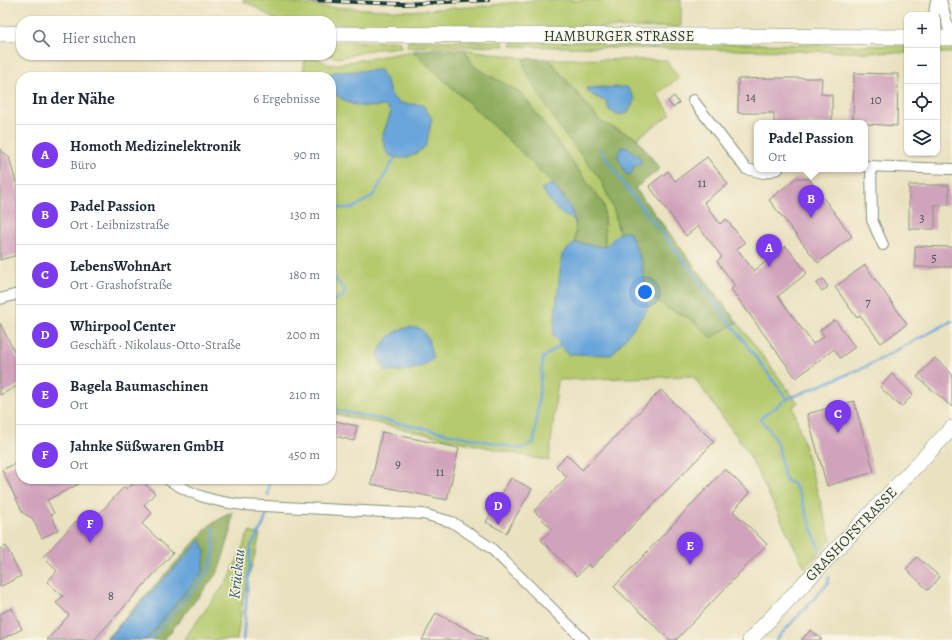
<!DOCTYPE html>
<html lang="de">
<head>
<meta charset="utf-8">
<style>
	:root { --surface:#fff; --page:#f6f6f7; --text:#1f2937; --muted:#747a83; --line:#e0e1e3; --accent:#7c3aed }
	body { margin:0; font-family:Alegreya,serif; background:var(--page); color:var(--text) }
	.controls { position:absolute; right:12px; top:12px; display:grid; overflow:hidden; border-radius:8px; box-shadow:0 1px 3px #0004 }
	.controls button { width:36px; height:36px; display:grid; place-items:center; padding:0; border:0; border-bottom:1px solid var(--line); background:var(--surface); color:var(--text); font:20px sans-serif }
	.you { position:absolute; left:645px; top:292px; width:14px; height:14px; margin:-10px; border:3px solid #fff; border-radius:50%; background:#1a73e8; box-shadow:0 0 0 6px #1a73e833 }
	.badge { display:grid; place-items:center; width:26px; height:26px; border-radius:50%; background:var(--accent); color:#fff; font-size:13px; font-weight:700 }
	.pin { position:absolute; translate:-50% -33px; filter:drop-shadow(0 1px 2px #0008) }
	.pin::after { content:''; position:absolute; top:21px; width:14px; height:12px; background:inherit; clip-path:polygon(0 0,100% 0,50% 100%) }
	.popup { position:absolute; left:754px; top:120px; width:114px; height:52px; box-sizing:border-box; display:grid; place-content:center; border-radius:8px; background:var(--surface); filter:drop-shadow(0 1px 3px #0005); font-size:13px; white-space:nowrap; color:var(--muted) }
	.popup b { font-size:15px; color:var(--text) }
	.popup::after { content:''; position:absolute; left:50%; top:100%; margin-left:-8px; border:8px solid transparent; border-top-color:var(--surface) }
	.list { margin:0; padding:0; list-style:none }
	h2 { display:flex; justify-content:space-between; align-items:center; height:52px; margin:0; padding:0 16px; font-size:17px }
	h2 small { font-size:13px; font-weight:400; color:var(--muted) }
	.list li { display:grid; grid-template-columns:26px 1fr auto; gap:12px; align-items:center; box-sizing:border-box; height:60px; padding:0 16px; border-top:1px solid var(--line) }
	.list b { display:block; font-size:15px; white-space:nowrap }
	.list p { margin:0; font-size:13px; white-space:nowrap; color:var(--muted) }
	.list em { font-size:13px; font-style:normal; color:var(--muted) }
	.icon { flex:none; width:22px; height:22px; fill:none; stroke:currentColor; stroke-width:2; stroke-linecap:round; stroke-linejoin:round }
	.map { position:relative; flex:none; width:952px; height:640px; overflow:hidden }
	.search { position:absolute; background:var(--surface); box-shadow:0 1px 3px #0004; left:16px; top:16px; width:320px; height:44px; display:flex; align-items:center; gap:10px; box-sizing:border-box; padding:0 14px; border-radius:16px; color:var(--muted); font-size:15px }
	.panel { position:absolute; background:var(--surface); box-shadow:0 1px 3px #0004; left:16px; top:72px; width:320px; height:412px; border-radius:16px }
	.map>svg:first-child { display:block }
</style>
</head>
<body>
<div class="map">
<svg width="952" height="640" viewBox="0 0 952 640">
	<rect width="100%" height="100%" fill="#fcf5e5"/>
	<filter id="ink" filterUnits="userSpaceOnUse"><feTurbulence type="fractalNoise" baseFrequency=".025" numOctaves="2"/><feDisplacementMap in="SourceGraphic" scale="8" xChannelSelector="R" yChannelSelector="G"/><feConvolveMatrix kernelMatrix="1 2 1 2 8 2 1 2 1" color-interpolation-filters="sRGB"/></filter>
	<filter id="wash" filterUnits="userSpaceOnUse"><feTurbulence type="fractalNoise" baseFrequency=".012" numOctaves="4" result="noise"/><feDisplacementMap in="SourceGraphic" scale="16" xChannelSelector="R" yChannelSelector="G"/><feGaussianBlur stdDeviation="0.9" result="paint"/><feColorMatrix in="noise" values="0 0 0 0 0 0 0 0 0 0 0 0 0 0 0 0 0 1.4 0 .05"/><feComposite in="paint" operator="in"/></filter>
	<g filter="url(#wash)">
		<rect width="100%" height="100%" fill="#e9e2c1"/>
		<g fill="#b5c96d" stroke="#6a8350" fill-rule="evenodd">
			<polygon points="243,0 266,0 326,7 407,11 485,6 534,0 681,0 681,27 456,29 331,24 331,21 277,21 252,5 243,2"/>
			<polygon points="56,13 55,19 212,19 216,15 220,15 220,21 48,21 50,16"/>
			<polygon points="399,41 402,47 377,49 339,58 327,55 331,55 331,42"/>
			<polygon points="408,41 503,41 504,46 407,47"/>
			<polygon points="514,41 907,46 907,53 512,46 511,44"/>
			<rect x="937" y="46" width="15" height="7"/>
			<polygon points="464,49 524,58 525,70 559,127 601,180 614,210 619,233 605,247 604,205 522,94 475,67"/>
			<path d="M413 51C452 89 494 124 533 164 545 176 560 190 569 205 576 218 576 229 575 243L564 252 648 309 646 291 668 309 690 318 712 338 737 322 798 403 793 406 831 540 805 568 747 451 693 376 558 380 549 461 331 413V90C348 107 362 108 385 106L391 112 382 137 423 106C401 103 393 107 387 82L326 75V77H303L305 55C315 55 322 63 331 65Z"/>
			<path d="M549 59 666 60 679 78 657 94 671 114 637 138 601 122ZM600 87 612 88 609 110 607 102 592 95 586 89Z"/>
			<polygon points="249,532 260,535 243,599 237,640 183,640 230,577"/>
		</g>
		<g fill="#90ad60" stroke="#58754a">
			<path d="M433 49H464L475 67 522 94 604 205 605 247 575 243C576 229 576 218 569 205 560 190 545 176 533 164 495 124 452 89 413 51Z"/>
			<polygon points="524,58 548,59 601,122 637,138 660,169 635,188 737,322 712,338 690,318 668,309 646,291 641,260 629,231 619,233 614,210 601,180 559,127 525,70"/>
			<polygon points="232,512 231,532 218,572 164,640 105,640 211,524"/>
		</g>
		<g fill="#69a5da" stroke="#447187">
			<path d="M380 70 387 82 391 96 400 103 423 105 432 119 426 146C413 157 403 162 387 154L382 137 391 112 385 106C362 107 349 108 331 90V77L326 76 334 72Z"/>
			<polygon points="627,87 635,99 628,113 617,115 609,110 607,102 592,95 586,88"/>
			<polygon points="622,147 628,147 641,159 641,163 633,166 633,170 630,175 626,174 617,156"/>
			<path d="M552 184 569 205 576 223 572 218C558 217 550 199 541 189Z"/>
			<polygon points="629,231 641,260 648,309 612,355 567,354 553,334 562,254 575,243 605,247 619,233"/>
			<path d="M410 327 422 329 428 339 433 359C421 370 402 373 386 371L378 358C380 341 394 330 410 327Z"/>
			<polygon points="201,540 205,552 203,571 146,640 106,640"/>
		</g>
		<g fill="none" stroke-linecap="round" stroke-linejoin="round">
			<g stroke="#69a5da" stroke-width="2.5">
				<polyline points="600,149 622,182 697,278 787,399 762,417 761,420 770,430 778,445 784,476 787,481 793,484 799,493 819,548"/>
				<polyline points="331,208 353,208 373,196 395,158"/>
				<polyline points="331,274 345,290 343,296 331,302"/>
				<polyline points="787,399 863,368 952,321"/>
				<polyline points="331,409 522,449 534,442 543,358 560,345"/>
				<polyline points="268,495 270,479"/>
				<polyline points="150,640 209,571 214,551 214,529"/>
				<polyline points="243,640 251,546 263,525 267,514"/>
				<polyline points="776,640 828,583 829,577"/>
			</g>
		</g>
		<g id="blocks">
			<g fill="#d0a2bb">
				<polygon points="854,73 898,74 897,126 853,123"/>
				<polygon points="775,78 822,78 821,94 832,95 832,123 774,123 774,113 738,113 738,79"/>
				<polygon points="674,96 679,103 673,108 668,101"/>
				<polygon points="0,149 9,157 21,201 21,254 0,260"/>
				<polygon points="707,157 728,184 704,202 720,224 726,219 745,243 737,249 754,271 786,246 807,273 778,296 813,344 824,336 820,330 835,320 855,347 840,358 834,349 796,378 731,289 735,286 717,261 722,257 698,226 686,236 649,186 668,171 675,181"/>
				<polygon points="796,178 809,179 852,236 818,263 769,200"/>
				<polygon points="909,185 949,185 949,205 935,205 935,229 909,229"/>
				<polygon points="915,246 952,247 952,267 915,267"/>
				<polygon points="865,265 907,324 881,343 860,315 857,318 835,287"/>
				<polygon points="823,279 828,287 822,291 816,284"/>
				<polygon points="0,323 21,365 21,384 0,395"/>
				<polygon points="935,358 952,374 952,407 917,377"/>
				<polygon points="892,374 913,395 901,407 880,387"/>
				<polygon points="661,390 714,442 591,568 588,564 577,576 541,540 552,529 534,511 567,477 556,466 567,455 582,470"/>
				<polygon points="854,401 874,472 827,486 807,414"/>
				<polygon points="331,420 357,426 354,441 331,435"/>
				<polygon points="382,432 459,448 447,500 371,484"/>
				<polygon points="21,461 21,479 77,479 79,484 47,500 54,513 51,515 58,530 42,538 32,518 23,513 2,470"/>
				<polygon points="725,469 750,493 733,511 767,544 676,640 670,640 614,587"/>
				<polygon points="511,478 532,489 506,533 486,522"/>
				<polygon points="139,479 155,493 144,505 152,513 142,524 173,553 94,640 47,640 69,615 56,603 63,596 47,582 57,571 43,557 76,521 85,529 124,487 127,489"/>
				<polygon points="6,546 21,576 0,587 0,549"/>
				<polygon points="917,557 940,577 928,590 906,569"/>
				<polygon points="12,608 22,629 0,640 0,614"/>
				<polygon points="436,613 488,640 422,640"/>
				<polygon points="811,630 822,640 801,640"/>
			</g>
		</g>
	</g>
	<g filter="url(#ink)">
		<use href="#blocks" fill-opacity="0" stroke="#84907a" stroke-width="1"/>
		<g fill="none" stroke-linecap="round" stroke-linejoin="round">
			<g stroke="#84907a" stroke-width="12">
				<g id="street">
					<polyline points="941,0 951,38"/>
					<polyline points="934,15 936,0"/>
					<polyline points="693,100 746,169 764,173 778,169"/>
					<polyline points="865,166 952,169"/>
					<polyline points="871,166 872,220 883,245"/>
					<polyline points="0,299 21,293"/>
					<path d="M167 479C194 496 211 501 243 505L423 514 452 522 491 548 584 640"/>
				</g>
			</g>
			<g stroke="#84907a" stroke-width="16">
				<g id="secondary">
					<polyline points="0,34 21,33"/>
					<polyline points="331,34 907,37"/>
					<polyline points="937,38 952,38"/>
					<polyline points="750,640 952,428"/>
				</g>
			</g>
			<use href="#street" stroke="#fff" stroke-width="10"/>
			<use href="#secondary" stroke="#fff" stroke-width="15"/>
			<g stroke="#1f3d34" stroke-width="4">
				<polyline id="rail" points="309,0 402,4 488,0"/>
			</g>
			<use href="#rail" stroke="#fcf5e5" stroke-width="2.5" stroke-dasharray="8" stroke-linecap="butt"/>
		</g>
	</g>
	<g text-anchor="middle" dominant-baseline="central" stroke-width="3" stroke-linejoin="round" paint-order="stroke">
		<g font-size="13" fill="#4b5656">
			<text x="751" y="96">14</text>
			<text x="876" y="99">10</text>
			<text x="702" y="182">11</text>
			<text x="922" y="217">3</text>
			<text x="934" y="257">5</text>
			<text x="868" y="301">7</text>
			<text x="398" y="463">9</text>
			<text x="440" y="471">11</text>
			<text x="111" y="595">8</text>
		</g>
		<g font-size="15" fill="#1f3d34" stroke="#fcf5e5">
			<text x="619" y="36">HAMBURGER STRASSE</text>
			<text transform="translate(851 534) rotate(-46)">GRASHOFSTRASSE</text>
		</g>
		<g font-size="16" font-style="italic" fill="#355c66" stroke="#fcf5e5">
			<text transform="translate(237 574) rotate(-84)">Krückau</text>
		</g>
	</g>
</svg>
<div class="controls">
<button>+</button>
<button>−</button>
<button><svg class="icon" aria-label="locate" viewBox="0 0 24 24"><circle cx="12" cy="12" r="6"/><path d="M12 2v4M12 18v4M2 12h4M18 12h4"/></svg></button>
<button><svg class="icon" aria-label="layers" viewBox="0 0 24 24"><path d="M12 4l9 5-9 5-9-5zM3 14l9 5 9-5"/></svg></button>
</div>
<div class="you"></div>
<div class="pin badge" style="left:769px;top:267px">A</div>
<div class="pin badge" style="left:811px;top:218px">B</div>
<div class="popup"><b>Padel Passion</b>Ort</div>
<div class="pin badge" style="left:838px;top:433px">C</div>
<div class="pin badge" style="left:498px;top:525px">D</div>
<div class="pin badge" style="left:690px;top:565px">E</div>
<div class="pin badge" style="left:90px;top:543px">F</div>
<div class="search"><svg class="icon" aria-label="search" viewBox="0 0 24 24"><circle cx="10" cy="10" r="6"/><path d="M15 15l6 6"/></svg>Hier suchen</div>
<section class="panel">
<h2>In der Nähe<small>6 Ergebnisse</small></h2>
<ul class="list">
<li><span class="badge">A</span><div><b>Homoth Medizinelektronik</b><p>Büro</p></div><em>90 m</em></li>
<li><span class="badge">B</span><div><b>Padel Passion</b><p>Ort · Leibnizstraße</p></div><em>130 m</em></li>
<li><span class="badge">C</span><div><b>LebensWohnArt</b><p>Ort · Grashofstraße</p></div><em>180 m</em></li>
<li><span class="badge">D</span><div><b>Whirpool Center</b><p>Geschäft · Nikolaus-Otto-Straße</p></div><em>200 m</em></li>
<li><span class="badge">E</span><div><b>Bagela Baumaschinen</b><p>Ort</p></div><em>210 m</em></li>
<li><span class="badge">F</span><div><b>Jahnke Süßwaren GmbH</b><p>Ort</p></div><em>450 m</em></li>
</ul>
</section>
</div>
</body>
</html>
